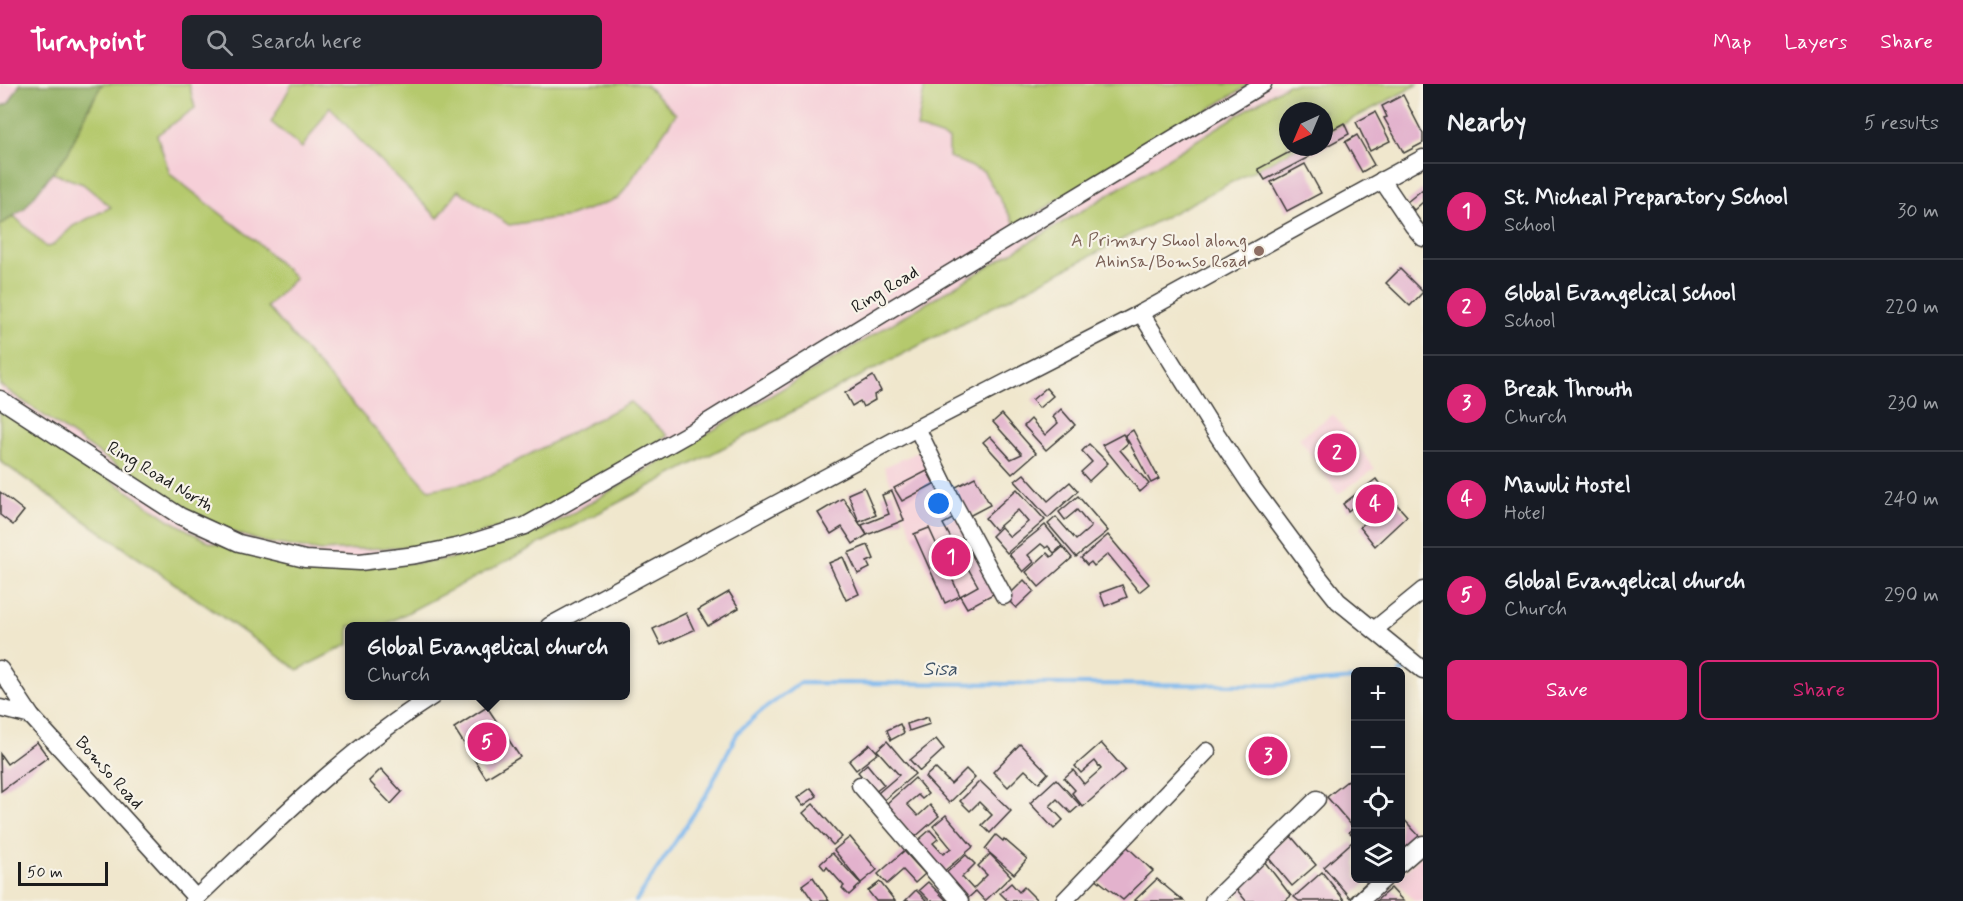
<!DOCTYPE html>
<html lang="en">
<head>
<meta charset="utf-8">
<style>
	:root { --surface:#171b24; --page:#20242c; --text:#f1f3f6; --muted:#9ea1a6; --line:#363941; --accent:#db2777 }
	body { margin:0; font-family:Mynerve,sans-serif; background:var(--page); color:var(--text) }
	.controls { position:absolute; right:18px; bottom:18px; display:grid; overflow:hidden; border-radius:9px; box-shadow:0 3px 15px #0003 }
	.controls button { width:54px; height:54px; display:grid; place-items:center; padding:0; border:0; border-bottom:2px solid var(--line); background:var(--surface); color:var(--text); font:30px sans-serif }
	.compass { position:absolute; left:1279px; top:18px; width:54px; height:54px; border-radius:50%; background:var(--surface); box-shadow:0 3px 15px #0003; rotate:224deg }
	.scale { position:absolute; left:18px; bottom:15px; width:90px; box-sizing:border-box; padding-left:6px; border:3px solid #1c1c1c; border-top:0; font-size:16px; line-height:21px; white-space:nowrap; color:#1c1c1c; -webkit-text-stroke:4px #f7f3e8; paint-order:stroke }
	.you { position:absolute; left:939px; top:420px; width:21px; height:21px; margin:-15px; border:4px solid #fff; border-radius:50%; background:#1a73e8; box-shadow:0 0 0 9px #1a73e833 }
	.badge { display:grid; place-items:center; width:39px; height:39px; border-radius:50%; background:var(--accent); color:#fff; font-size:20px; font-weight:700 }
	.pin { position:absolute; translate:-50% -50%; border:3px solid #fff; box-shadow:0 2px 6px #0006 }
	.popup { position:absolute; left:345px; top:538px; width:285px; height:78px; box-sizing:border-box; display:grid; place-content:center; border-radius:9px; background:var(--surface); filter:drop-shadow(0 2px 4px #0005); font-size:20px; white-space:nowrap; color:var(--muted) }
	.popup b { font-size:22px; color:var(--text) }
	.popup::after { content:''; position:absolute; left:50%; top:100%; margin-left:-12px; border:12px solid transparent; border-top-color:var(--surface) }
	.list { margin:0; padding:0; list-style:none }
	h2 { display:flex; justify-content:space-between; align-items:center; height:78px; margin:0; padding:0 24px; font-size:26px }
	h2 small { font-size:20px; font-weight:400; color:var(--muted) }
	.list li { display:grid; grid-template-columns:39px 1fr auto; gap:18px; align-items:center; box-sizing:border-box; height:96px; padding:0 24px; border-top:2px solid var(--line) }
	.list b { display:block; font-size:22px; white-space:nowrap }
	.list p { margin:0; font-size:20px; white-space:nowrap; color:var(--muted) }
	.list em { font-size:20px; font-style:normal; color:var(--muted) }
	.actions { display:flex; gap:12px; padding:18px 24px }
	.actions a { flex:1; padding:14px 0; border:2px solid var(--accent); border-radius:9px; text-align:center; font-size:21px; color:var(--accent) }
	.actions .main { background:var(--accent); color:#fff }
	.icon { flex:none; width:33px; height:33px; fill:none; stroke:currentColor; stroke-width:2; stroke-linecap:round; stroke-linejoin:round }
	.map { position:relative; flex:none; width:1423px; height:817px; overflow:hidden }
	header { display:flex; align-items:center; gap:36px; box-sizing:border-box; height:84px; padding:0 30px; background:var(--accent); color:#fff }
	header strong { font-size:28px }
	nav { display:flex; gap:33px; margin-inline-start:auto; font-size:21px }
	.search { width:420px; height:54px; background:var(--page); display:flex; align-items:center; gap:15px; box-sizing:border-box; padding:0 21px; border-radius:9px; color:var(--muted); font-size:22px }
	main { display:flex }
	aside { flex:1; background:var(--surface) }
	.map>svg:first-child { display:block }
</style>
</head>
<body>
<header>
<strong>Turnpoint</strong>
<div class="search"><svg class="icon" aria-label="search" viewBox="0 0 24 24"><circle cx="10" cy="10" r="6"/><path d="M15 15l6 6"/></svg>Search here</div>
<nav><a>Map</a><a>Layers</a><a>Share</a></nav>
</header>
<main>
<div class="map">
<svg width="1423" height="817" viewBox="0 0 1423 817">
	<rect width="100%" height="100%" fill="#f7f3e8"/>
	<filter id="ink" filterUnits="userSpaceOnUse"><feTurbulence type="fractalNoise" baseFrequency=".0167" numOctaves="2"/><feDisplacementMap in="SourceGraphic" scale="12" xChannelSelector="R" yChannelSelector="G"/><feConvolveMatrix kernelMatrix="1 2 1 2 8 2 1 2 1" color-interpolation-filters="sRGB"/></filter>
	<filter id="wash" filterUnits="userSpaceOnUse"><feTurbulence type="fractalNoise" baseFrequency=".008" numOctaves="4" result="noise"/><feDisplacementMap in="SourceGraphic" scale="24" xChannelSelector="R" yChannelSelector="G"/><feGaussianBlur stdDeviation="1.35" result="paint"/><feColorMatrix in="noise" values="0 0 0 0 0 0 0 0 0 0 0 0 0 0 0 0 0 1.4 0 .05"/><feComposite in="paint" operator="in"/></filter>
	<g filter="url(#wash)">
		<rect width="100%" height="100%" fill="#f0e7cd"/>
		<g fill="#f6cfd8">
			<polygon points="0,0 1417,0 1324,27 1288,27 1288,63 382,542 349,542 0,377"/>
			<polygon points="1333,330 1375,385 1338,410 1299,354"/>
			<polygon points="925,365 1002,510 965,527 956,514 942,520 884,383"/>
			<polygon points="1423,769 1423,817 1414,817 1396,796 1400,794 1401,792"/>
		</g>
		<g fill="#b5c96d" stroke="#687244" stroke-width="1.5">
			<path d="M102 0H189L195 24 157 51 170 90 257 158 295 194 267 223 429 406 480 396 630 318 668 352 537 431 447 461 320 467 263 458 218 443 165 415 0 301V141L14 132 46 163 52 162 73 142 111 123 83 100 52 89C74 61 85 30 102 0Z"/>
			<polygon points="292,0 641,0 646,1 676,30 619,114 570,132 509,141 458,106 438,134 364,61 330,23 302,64 271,38"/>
			<polygon points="925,0 1251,0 1016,142 984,88 949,73 949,55 917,44"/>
			<polygon points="1288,0 1419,0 1324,50 1324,27 1288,27 1288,63 1299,63 382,542 349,542 349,560 298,586 0,377 0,320 170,436 209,458 255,470 418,479 454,474 512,457 546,444 580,425 1095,119"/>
		</g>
		<polygon fill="#90ad60" stroke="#56643e" stroke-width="1.5" points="20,0 102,0 87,26 68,69 24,125 0,141 0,23 9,19"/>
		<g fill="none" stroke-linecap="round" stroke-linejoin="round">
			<g stroke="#7cb7ee" stroke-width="4">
				<polyline points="1400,588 1414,583"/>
				<polyline points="636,817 706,711 738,648 760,628 800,599 1277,601 1356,595"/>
			</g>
		</g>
		<g id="blocks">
			<g fill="#e3b2cd">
				<polygon points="1403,11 1423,50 1423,59 1404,69 1384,34 1387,33 1382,22"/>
				<polygon points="1375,28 1390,57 1370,67 1356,38"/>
				<polygon points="1344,39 1349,50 1312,70 1308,63 1324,63 1324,50"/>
				<polygon points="1357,51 1374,81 1362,88 1345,58"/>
				<polygon points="1299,63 1304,63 1309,73 1265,96 1258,85"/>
				<polygon points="1305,80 1321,109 1287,127 1271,98"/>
				<polygon points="1423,105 1423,118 1414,126 1407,118"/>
				<polygon points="1400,185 1423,208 1410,222 1386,199"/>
				<polygon points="873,292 881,307 874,311 875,316 863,323 860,317 852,322 845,309"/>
				<polygon points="1046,304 1053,312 1039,324 1032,316"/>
				<polygon points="1061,325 1075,341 1046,366 1024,342 1031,335 1045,351 1058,339 1053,333"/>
				<polygon points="1002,330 1036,369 1012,390 983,358 990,352 1011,375 1022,370 993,338"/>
				<polygon points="1133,346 1159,395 1151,399 1125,351"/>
				<polygon points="1123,350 1128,359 1120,366 1149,400 1140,408 1102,361"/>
				<polygon points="1089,360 1108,379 1089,397 1081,388 1092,378 1082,367"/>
				<polygon points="927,387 934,400 902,417 894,404"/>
				<polygon points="1024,390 1048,417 1070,398 1078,407 1048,434 1015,397"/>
				<polygon points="975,393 990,421 969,432 954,404"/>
				<polygon points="1376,395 1383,405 1361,422 1357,420 1348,427 1343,420"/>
				<polygon points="864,403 876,431 859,438 848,410"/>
				<polygon points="1017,405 1045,436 1007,469 992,452 1001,443 1010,453 1028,438 1018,426 995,446 985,434"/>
				<polygon points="892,407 904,436 867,451 862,441 889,430 882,411"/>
				<polygon points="0,408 24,427 13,441 0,431"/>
				<polygon points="1078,412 1108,447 1076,473 1048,440 1056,433 1076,456 1091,443 1077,426 1065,436 1059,428"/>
				<polygon points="843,414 867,451 853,460 842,443 831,450 818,429"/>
				<polygon points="1392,415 1407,432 1375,462 1360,443"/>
				<polygon points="956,433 995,509 967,524 960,512 978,502 943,440"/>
				<polygon points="1045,441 1062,462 1054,469 1048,462 1046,464 1041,460 1028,471 1034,478 1023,488 1009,470"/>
				<polygon points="929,444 960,512 945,519 914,450"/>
				<polygon points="1108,451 1149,500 1139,508 1108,470 1094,482 1091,478 1087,481 1081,474"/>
				<polygon points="868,461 874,475 867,478 870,484 858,490 848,469"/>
				<polygon points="1063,463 1072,474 1039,503 1026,488 1047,469 1051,473"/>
				<polygon points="843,473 859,510 846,516 829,479"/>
				<polygon points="1024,496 1034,507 1016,524 1006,514"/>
				<polygon points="1122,501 1127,513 1105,522 1100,509"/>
				<polygon points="729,508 739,524 708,542 698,526"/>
				<polygon points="686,529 694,546 661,561 653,545"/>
				<polygon points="487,623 520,673 486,694 454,644"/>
				<polygon points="928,633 930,640 909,647 907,640"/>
				<polygon points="900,640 904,649 891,656 887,646"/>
				<polygon points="1269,652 1287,676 1267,692 1250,668"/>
				<polygon points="936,655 944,665 920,687 910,676"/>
				<polygon points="887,657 915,690 884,716 878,709 899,691 877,666"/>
				<polygon points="37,658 48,673 1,707 0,670 7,680"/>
				<polygon points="1101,659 1125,686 1083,723 1072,709 1075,706 1064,694 1073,686 1084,700 1101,685 1095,677 1081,689 1075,682"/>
				<polygon points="870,660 878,669 856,686 849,677"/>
				<polygon points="1020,660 1048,689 1039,699 1025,686 1008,703 993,688"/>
				<polygon points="867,680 884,701 875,708 858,688"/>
				<polygon points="935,684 951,700 966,685 975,694 949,719 925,693"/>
				<polygon points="381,685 402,708 391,720 369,697"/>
				<polygon points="1356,690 1356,754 1349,748 1353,743 1327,713"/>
				<polygon points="915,694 928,710 922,715 918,711 907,720 918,732 930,721 939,732 914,754 885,721"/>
				<polygon points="1056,695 1080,721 1071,729 1057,715 1050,722 1063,736 1054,745 1030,719"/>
				<polygon points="980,697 1011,727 990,749 982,741 992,731 979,718 970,727 960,717"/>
				<polygon points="811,704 817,712 803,722 797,714"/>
				<polygon points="813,720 842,753 833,761 803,729"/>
				<polygon points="946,731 973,763 942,789 915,759 930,746 938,755 933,759 943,770 951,764 933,742"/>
				<polygon points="1400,731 1420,753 1400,771"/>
				<polygon points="996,751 1003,757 1004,755 1027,775 1014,790 985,765"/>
				<polygon points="1290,751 1316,781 1292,802 1266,771"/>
				<polygon points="850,753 877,786 861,799 834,766"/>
				<polygon points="1121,757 1153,787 1123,816 1090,790"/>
				<polygon points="1352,758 1356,762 1356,794 1371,794 1350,814 1324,783"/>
				<polygon points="904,767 925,790 915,799 903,786 887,800 878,790"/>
				<polygon points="832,769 861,800 849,811 842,804 844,802 827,783 825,786 820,780"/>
				<polygon points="990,770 1011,792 985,817 976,807 967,815 944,791 966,771 975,780 962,793 973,805 987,791 978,782"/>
				<polygon points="1261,773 1291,812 1285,817 1246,817 1233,801"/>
				<polygon points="1322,788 1345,817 1299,817 1294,813"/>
				<polygon points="813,793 829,817 813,817 802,801"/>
				<polygon points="1157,795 1183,817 1134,817"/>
				<polygon points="880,798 895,817 876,817 868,807"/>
				<polygon points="928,798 947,817 930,817 919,806"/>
				<polygon points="1011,799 1019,808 1024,803 1038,817 1008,817 1000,809"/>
				<polygon points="1391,804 1403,817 1376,817"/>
				<polygon points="916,806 927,817 905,817"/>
			</g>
		</g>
	</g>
	<g filter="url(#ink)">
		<use href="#blocks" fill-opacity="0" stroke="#3c3a37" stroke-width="1.5"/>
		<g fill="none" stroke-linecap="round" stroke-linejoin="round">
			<g stroke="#3c3a37" stroke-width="19">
				<g id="minor">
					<polyline points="1382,96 1413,142 1423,154"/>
					<polyline points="1141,229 1212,343 1250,400 1315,488 1338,517 1423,586"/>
					<polyline points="0,315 180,432 239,459 305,475 360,478 416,471 460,462 525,442 693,347 886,228 1263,0"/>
					<polyline points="917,344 951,414 1004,512"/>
					<polyline points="549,542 917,344 1141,229 1423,74"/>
					<polyline points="1374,546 1423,506"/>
					<polyline points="0,585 31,632 196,814"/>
					<polyline points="0,624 31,632"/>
					<polyline points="860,701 960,817"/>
					<polyline points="1400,780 1423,760"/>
					<path d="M193 817C269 745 344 668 433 612"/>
					<polyline points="1064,817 1207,667"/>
					<polyline points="1213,817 1317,715"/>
					<polyline points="1360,817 1385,794"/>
				</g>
			</g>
			<use href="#minor" stroke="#fff" stroke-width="16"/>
		</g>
	</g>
	<circle fill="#8d6e63" stroke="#f7f3e8" stroke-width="2" cx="1259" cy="167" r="6"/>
	<g text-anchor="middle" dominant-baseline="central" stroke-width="4.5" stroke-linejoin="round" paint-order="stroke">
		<g font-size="18" fill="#785e54" stroke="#f7f3e8" text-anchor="end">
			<text x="1247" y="157">A Primary Shool along<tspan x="1247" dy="21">Ahinsa/Bomso Road</tspan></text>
		</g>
		<g font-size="18" fill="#1c1c1c" stroke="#f7f3e8">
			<text transform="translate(885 206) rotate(-31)">Ring Road</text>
			<text transform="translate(160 393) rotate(31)">Ring Road North</text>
			<text transform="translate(109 689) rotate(48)">Bomso Road</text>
		</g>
		<g font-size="20" font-style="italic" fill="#3e5266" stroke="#f7f3e8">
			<text x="940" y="585">Sisa</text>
		</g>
	</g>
</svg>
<div class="controls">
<button>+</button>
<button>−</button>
<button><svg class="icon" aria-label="locate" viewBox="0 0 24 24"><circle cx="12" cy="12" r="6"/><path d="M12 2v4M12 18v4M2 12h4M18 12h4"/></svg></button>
<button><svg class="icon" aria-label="layers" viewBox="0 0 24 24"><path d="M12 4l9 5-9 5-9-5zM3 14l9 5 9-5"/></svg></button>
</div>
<svg class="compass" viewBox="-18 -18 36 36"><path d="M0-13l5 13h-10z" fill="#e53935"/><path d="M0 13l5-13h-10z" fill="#9ea1a6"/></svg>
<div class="scale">50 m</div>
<div class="you"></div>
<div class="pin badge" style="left:951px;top:473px">1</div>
<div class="pin badge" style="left:1337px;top:369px">2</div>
<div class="pin badge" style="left:1268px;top:672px">3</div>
<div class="pin badge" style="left:1375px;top:420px">4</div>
<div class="pin badge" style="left:487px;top:658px">5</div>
<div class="popup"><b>Global Evangelical church</b>Church</div>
</div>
<aside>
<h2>Nearby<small>5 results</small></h2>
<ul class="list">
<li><span class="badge">1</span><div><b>St. Micheal Preparatory School</b><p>School</p></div><em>30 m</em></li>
<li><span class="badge">2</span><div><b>Global Evangelical school</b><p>School</p></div><em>220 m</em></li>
<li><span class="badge">3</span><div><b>Break Throuth</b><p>Church</p></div><em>230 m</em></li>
<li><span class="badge">4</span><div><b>Mawuli Hostel</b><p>Hotel</p></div><em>240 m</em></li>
<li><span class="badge">5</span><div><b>Global Evangelical church</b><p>Church</p></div><em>290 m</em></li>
</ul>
<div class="actions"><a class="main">Save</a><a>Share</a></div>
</aside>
</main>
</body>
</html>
